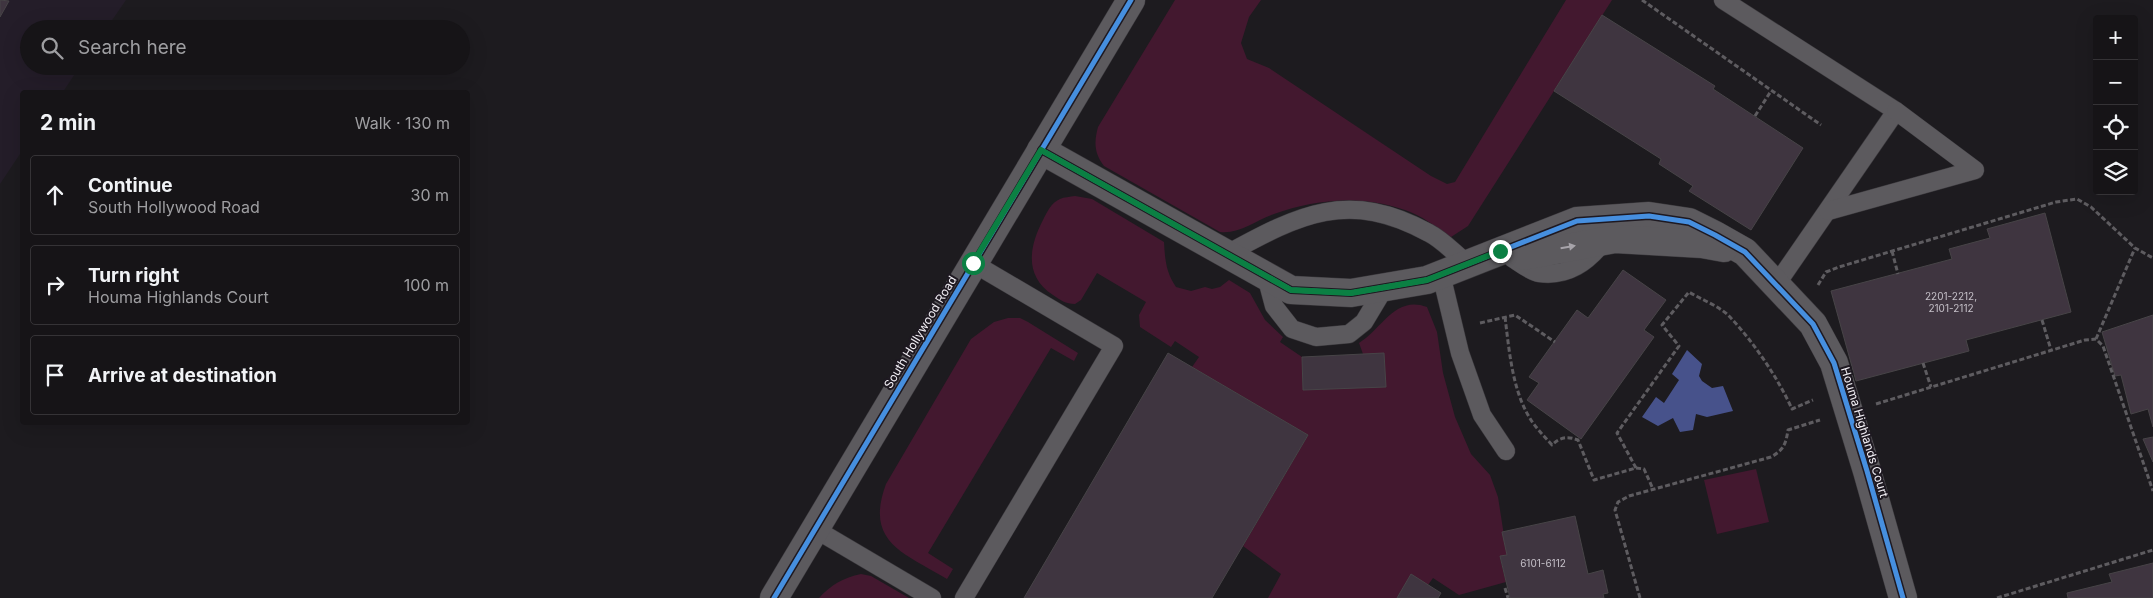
<!DOCTYPE html>
<html lang="en">
<head>
<meta charset="utf-8">
<style>
	:root { --surface:#161417; --page:#1f1d20; --text:#f1f3f6; --muted:#9e9ea1; --line:#353336 }
	body { margin:0; font-family:Inter,sans-serif; background:var(--page); color:var(--text) }
	.controls { position:absolute; right:15px; top:15px; display:grid; overflow:hidden; border-radius:5px; box-shadow:0 5px 20px #0002 }
	.controls button { width:45px; height:45px; display:grid; place-items:center; padding:0; border:0; border-bottom:1px solid var(--line); background:var(--surface); color:var(--text); font:25px sans-serif }
	.stop { position:absolute; width:15px; height:15px; margin:-11px; border:4px solid #0b8043; border-radius:50%; background:#fff }
	.stop.end { background:#0b8043; border-color:#fff; box-shadow:0 1px 5px #0008 }
	.list { margin:0; padding:0; list-style:none }
	h2 { display:flex; justify-content:space-between; align-items:center; height:65px; margin:0; padding:0 20px; font-size:21px }
	h2 small { font-size:16px; font-weight:400; color:var(--muted) }
	.list li { display:grid; grid-template-columns:32px 1fr auto; gap:15px; align-items:center; box-sizing:border-box; height:80px; margin:0 10px 10px; padding:0 10px; border:1px solid var(--line); border-radius:5px }
	.list b { display:block; font-size:19px; white-space:nowrap }
	.list p { margin:0; font-size:16px; white-space:nowrap; color:var(--muted) }
	.list em { font-size:16px; font-style:normal; color:var(--muted) }
	.icon { flex:none; width:28px; height:28px; fill:none; stroke:currentColor; stroke-width:2; stroke-linecap:round; stroke-linejoin:round }
	.map { position:relative; flex:none; width:2153px; height:598px; overflow:hidden }
	.search { position:absolute; background:var(--surface); box-shadow:0 5px 20px #0002; left:20px; top:20px; width:450px; height:55px; display:flex; align-items:center; gap:12px; box-sizing:border-box; padding:0 18px; border-radius:28px; color:var(--muted); font-size:19px }
	.panel { position:absolute; background:var(--surface); box-shadow:0 5px 20px #0002; left:20px; top:90px; width:450px; height:335px; border-radius:5px }
	.map>svg:first-child { display:block }
</style>
</head>
<body>
<div class="map">
<svg width="2153" height="598" viewBox="0 0 2153 598">
	<rect width="100%" height="100%" fill="#1d1b1f"/>
	<polygon fill="#241d29" points="0,0 126,0 106,29 29,29 29,66 80,66 63,92 22,92 22,151 0,184"/>
	<g fill="#43182f">
		<path d="M1175 0H1261L1249 17 1241 43 1247 59 1269 68 1431 176 1447 184 1455 182 1566 0H1612L1468 226 1451 237C1436 227 1421 215 1405 210 1361 195 1316 199 1274 214 1255 220 1241 234 1220 232L1104 166C1094 153 1094 142 1098 127Z"/>
		<path d="M1075 196 1092 199 1164 242C1165 260 1166 272 1176 287L1191 291 1205 287 1212 289 1220 287 1229 280 1250 293 1265 320 1283 337 1280 342 1302 357 1303 389 1363 354 1359 343C1382 329 1395 295 1427 307L1437 332 1443 373 1455 417 1471 454 1490 475 1498 497 1507 555 1500 557 1506 582 1459 595 1433 578 1428 585 1411 575 1397 598H1268L1281 574 1243 546 1308 435 1192 367 1199 357 1175 341 1171 347 1140 327 1139 315 1146 302 1097 273 1081 300 1075 304C1066 304 1060 300 1053 295 1024 276 1029 247 1043 220 1047 212 1051 203 1060 199 1064 197 1070 197 1075 196Z"/>
		<path d="M1008 318H1020L1028 322 1078 353 1074 361 1051 348 928 553 953 569 947 579C905 553 864 543 886 484L971 339 994 322Z"/>
		<polygon points="1756,469 1769,522 1717,534 1704,480"/>
		<path d="M861 574 871 576 909 598H819C832 584 843 578 861 574Z"/>
	</g>
	<polygon fill="#47528b" points="1687,350 1702,364 1699,376 1702,381 1712,388 1723,386 1733,411 1707,417 1696,414 1693,430 1680,432 1673,418 1658,426 1642,417 1656,397 1664,403 1679,380 1672,374"/>
	<g fill="#3f3540" stroke="#474447">
		<polygon points="0,0 9,1 0,17"/>
		<polygon points="1602,15 1715,86 1713,89 1803,148 1751,230 1689,191 1693,186 1659,164 1661,159 1554,91"/>
		<polygon points="2045,213 2071,312 1966,340 1969,351 1856,381 1831,291 1952,259 1949,249 1990,238 1987,229"/>
		<polygon points="1623,270 1666,300 1644,330 1654,337 1581,439 1527,400 1539,383 1529,377 1577,310 1588,318"/>
		<polygon points="2153,315 2153,427 2148,409 2131,414 2121,375 2115,376 2102,332"/>
		<polygon points="1168,353 1308,435 1212,598 1024,598"/>
		<polygon points="1384,353 1386,387 1303,390 1302,357"/>
		<polygon points="2153,437 2153,462 2143,439"/>
		<polygon points="1575,516 1588,574 1603,570 1608,593 1603,594 1604,598 1510,598 1500,556 1507,555 1502,532"/>
		<polygon points="2153,563 2153,598 2068,598 2067,593 2112,582 2109,574"/>
		<polygon points="1411,574 1441,593 1438,598 1397,598"/>
	</g>
	<g fill="none" stroke-linecap="round" stroke-linejoin="round">
		<g stroke="#3a383c" stroke-width="19">
			<g id="service">
				<polyline points="1723,0 1896,111 1776,285"/>
				<polyline points="1828,211 1975,170 1896,111"/>
				<path d="M1227 254C1300 214 1349 189 1429 233 1443 240 1455 254 1468 264"/>
				<path d="M1512 258C1520 263 1531 272 1539 273 1568 277 1588 262 1605 240"/>
				<polyline points="1441,274 1460,353 1482,415 1506,451"/>
				<polyline points="1266,276 1274,306 1292,329 1316,337 1349,334 1364,322 1385,287"/>
				<polyline points="815,529 932,598"/>
				<polyline points="964,598 1114,346 973,263"/>
			</g>
		</g>
		<g stroke="#3a383c" stroke-width="29">
			<g id="minor">
				<polyline points="1041,150 1291,290 1351,293 1427,280 1577,221 1649,216 1689,222 1715,235 1745,252 1813,324 1834,363 1867,471 1903,598"/>
				<polyline points="1524,256 1615,239 1702,244 1724,248"/>
			</g>
		</g>
		<g stroke="#3a383c" stroke-width="29">
			<polyline id="tertiary" points="774,598 1131,0"/>
		</g>
		<g stroke="#5e5c60" stroke-width="3" stroke-dasharray="5 2.5" stroke-linecap="butt">
			<polyline points="1642,0 1821,125"/>
			<polyline points="1755,116 1771,91"/>
			<polyline points="1892,251 1898,274"/>
			<polyline points="1818,285 1826,272 1839,267 2056,202 2077,199 2091,207 2135,248 2153,258"/>
			<path d="M1505 317C1509 349 1512 387 1528 415 1534 426 1543 435 1552 445 1560 437 1567 436 1578 440L1594 480 1636 468 1644 469 1653 489"/>
			<polyline points="2042,320 2051,350"/>
			<polyline points="1480,323 1515,315 1555,342"/>
			<polyline points="2096,339 2135,248"/>
			<polyline points="1923,363 1931,387"/>
			<polyline points="1876,404 2085,340 2096,339 2103,346 2153,491"/>
			<path d="M1636 468 1617 433 1679 346 1662 325 1689 292C1702 300 1719 306 1729 316 1753 341 1778 378 1792 409L1813 400"/>
			<polyline points="1505,588 1508,598"/>
			<path d="M1640 598 1615 510 1618 502 1629 496 1771 457C1784 450 1786 443 1788 430L1820 420"/>
			<polyline points="1997,598 2153,550"/>
		</g>
		<use href="#service" stroke="#5c5a5e" stroke-width="18"/>
		<use href="#minor" stroke="#5c5a5e" stroke-width="28"/>
		<use href="#tertiary" stroke="#5c5a5e" stroke-width="28"/>
		<g stroke="#1e1921" stroke-width="8">
			<g id="cycleway">
				<polyline points="1041,150 1291,290 1351,293 1427,280 1577,221 1649,216 1689,222 1715,235 1745,252 1813,324 1834,363 1867,471 1903,598"/>
				<polyline points="774,598 1131,0"/>
			</g>
		</g>
		<use href="#cycleway" stroke="#468fdf" stroke-width="5"/>
	</g>
	<defs><path id="oneway-solid" d="M-6-.8H1V-3.2L6.5 0L1 3.2V.8H-6Z" transform="scale(1.25)"/></defs>
	<use fill="#a7a4aa" href="#oneway-solid" transform="translate(1568 247) rotate(-10)"/>
	<g fill="none" stroke-linecap="round" stroke-linejoin="round">
		<polyline stroke="#0b8043" stroke-width="6" points="973,263 1041,150 1291,290 1351,293 1427,280 1500,251"/>
	</g>
	<g text-anchor="middle" dominant-baseline="central" stroke-width="4" stroke-linejoin="round" paint-order="stroke">
		<g font-size="10" fill="#c5c0c8">
			<text x="1951" y="296">2201-2212,<tspan x="1951" dy="12">2101-2112</tspan></text>
			<text x="1543" y="563">6101-6112</text>
		</g>
		<g font-size="12" fill="#f2eff5" stroke="#1e1921">
			<text transform="translate(920 332) rotate(-59)">South Hollywood Road</text>
			<text transform="translate(1865 432) rotate(73)">Houma Highlands Court</text>
		</g>
	</g>
</svg>
<div class="controls">
<button>+</button>
<button>−</button>
<button><svg class="icon" aria-label="locate" viewBox="0 0 24 24"><circle cx="12" cy="12" r="6"/><path d="M12 2v4M12 18v4M2 12h4M18 12h4"/></svg></button>
<button><svg class="icon" aria-label="layers" viewBox="0 0 24 24"><path d="M12 4l9 5-9 5-9-5zM3 14l9 5 9-5"/></svg></button>
</div>
<div class="stop" style="left:973px;top:263px"></div>
<div class="stop end" style="left:1500px;top:251px"></div>
<div class="search"><svg class="icon" aria-label="search" viewBox="0 0 24 24"><circle cx="10" cy="10" r="6"/><path d="M15 15l6 6"/></svg>Search here</div>
<section class="panel">
<h2>2 min<small>Walk · 130 m</small></h2>
<ul class="list">
<li><svg class="icon" aria-label="ahead" viewBox="0 0 24 24"><path d="M12 20V5M6 11l6-6 6 6"/></svg><div><b>Continue</b><p>South Hollywood Road</p></div><em>30 m</em></li>
<li><svg class="icon" aria-label="right" viewBox="0 0 24 24"><path d="M7 20v-9h11M14 6l5 5-5 5"/></svg><div><b>Turn right</b><p>Houma Highlands Court</p></div><em>100 m</em></li>
<li><svg class="icon" aria-label="arrive" viewBox="0 0 24 24"><path d="M6 21V4h12l-3 4 3 4H6"/></svg><div><b>Arrive at destination</b></div></li>
</ul>
</section>
</div>
</body>
</html>
